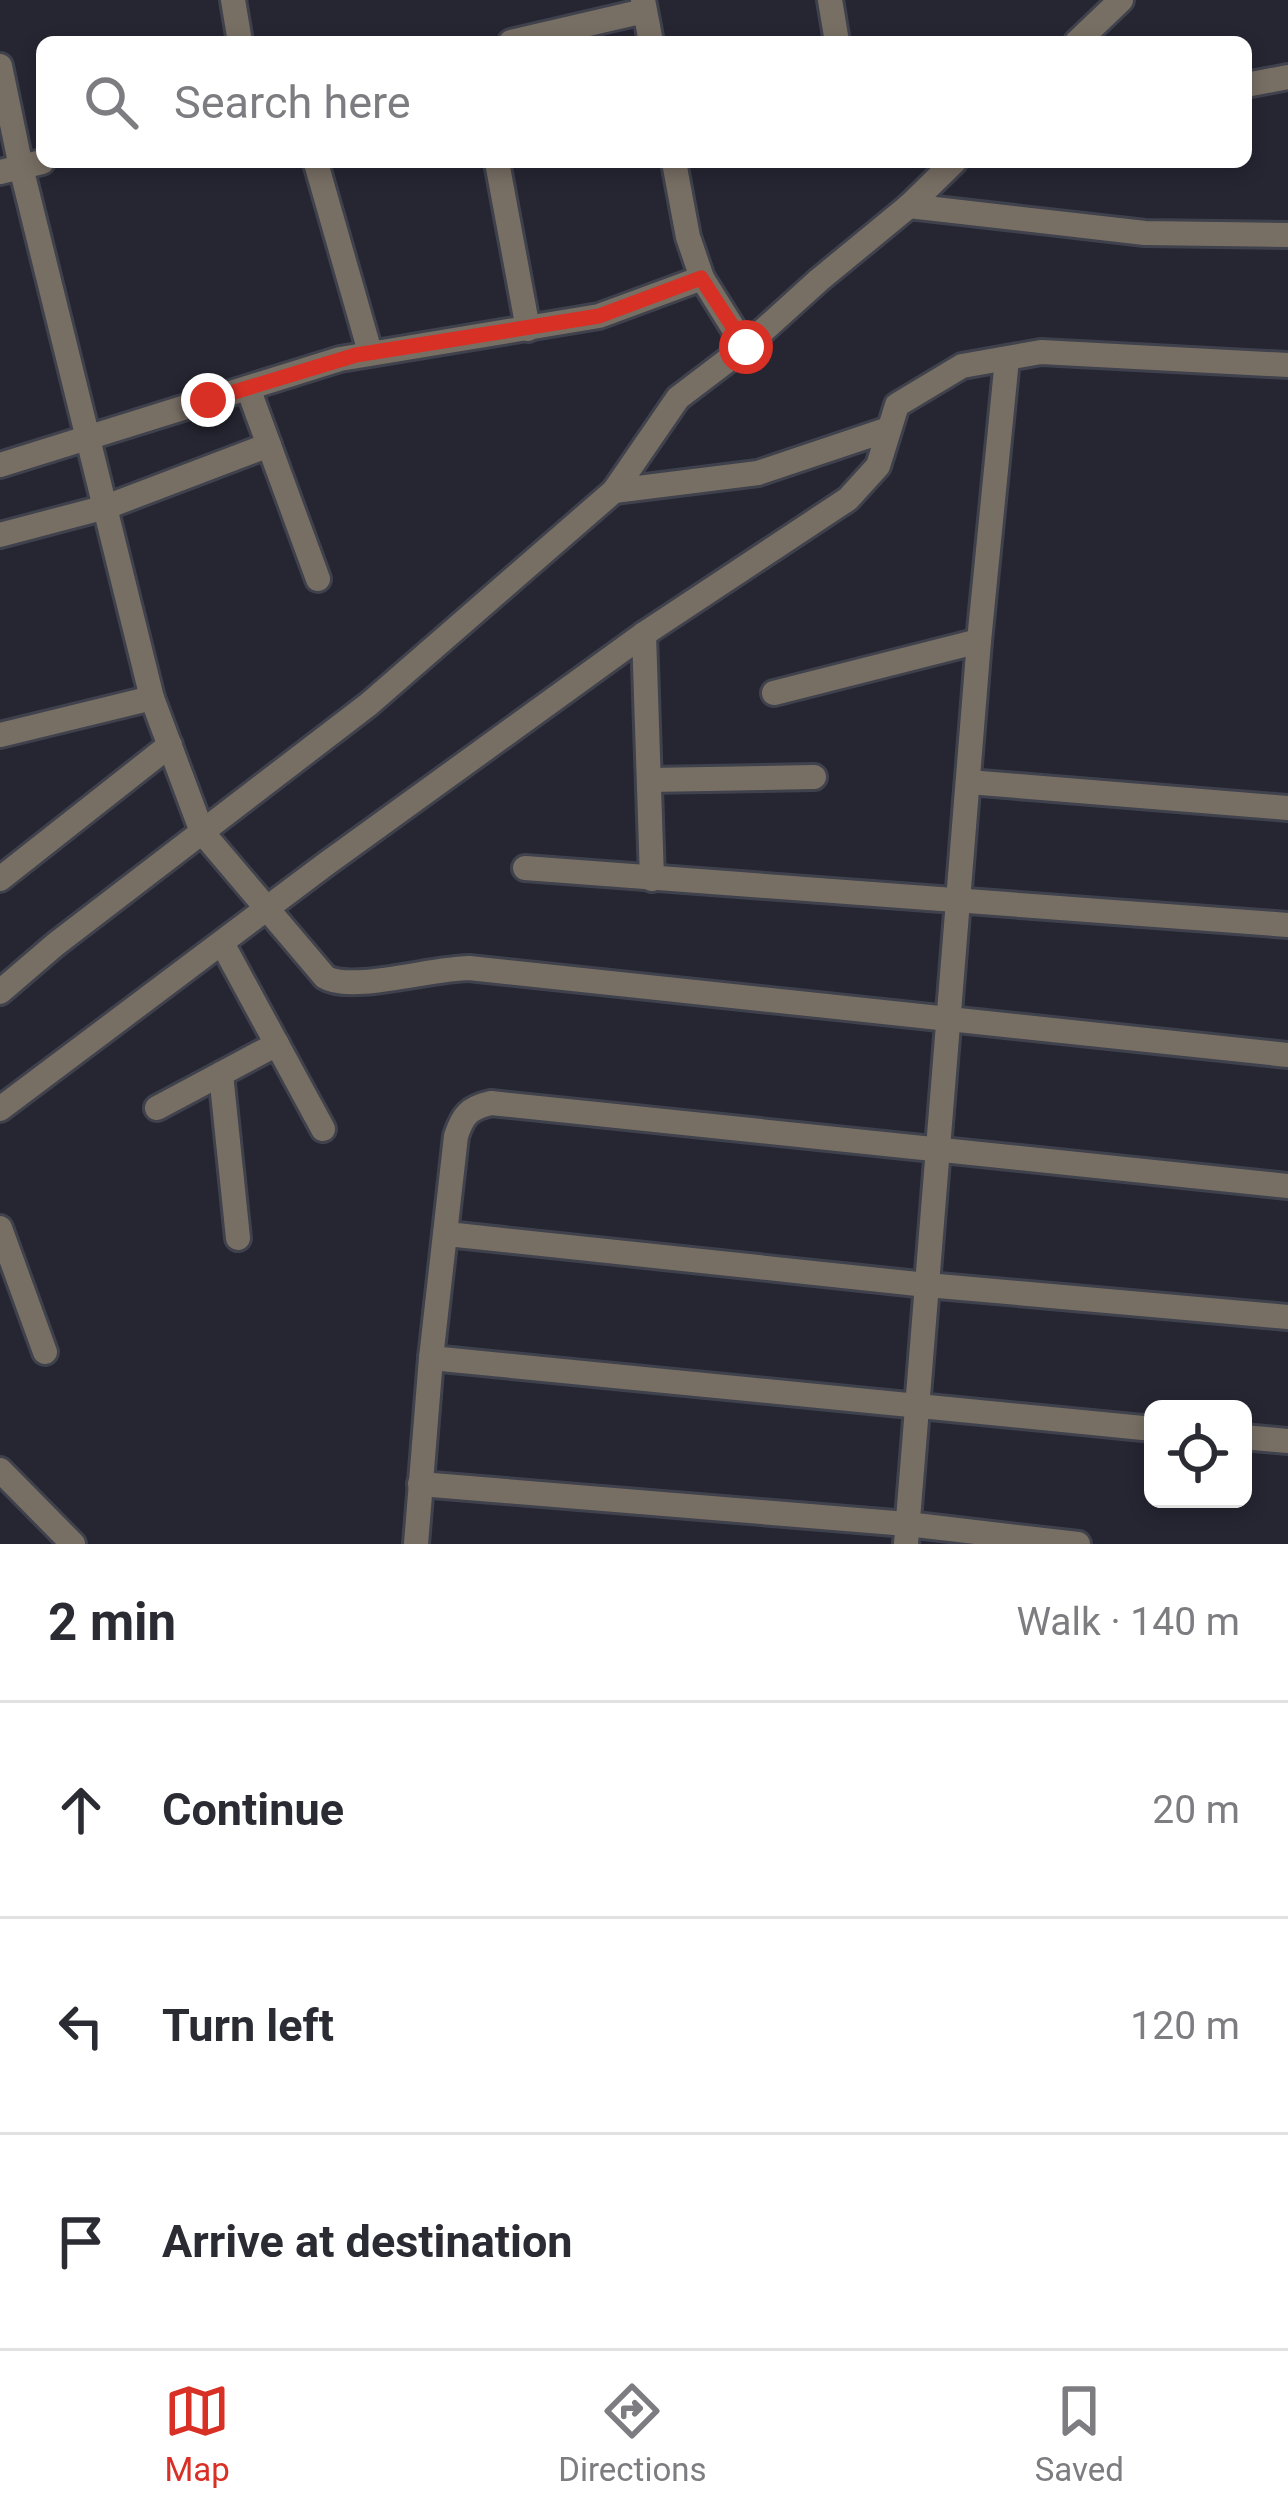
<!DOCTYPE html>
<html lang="en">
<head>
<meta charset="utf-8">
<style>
	:root { --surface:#fff; --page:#f7f7f7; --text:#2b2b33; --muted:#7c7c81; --line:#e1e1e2; --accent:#d93025 }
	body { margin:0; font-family:Roboto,sans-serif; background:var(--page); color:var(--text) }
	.controls { position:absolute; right:36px; bottom:36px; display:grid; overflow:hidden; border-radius:18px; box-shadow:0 6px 18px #0003 }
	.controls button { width:108px; height:108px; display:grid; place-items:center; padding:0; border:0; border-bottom:3px solid var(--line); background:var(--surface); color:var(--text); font:60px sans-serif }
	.stop { position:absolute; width:36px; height:36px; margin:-27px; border:9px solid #d93025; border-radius:50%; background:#fff }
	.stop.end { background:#d93025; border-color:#fff; box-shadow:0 3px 12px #0008 }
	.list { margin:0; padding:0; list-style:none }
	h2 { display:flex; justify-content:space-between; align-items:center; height:156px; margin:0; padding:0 48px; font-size:51px }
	h2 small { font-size:39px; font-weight:400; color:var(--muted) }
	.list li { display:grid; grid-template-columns:78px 1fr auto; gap:36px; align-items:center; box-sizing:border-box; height:216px; padding:0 48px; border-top:3px solid var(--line) }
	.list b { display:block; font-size:45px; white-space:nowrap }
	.list em { font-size:39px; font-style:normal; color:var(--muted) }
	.icon { flex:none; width:66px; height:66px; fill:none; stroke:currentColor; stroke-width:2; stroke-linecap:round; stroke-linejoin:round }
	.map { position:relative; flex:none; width:1288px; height:1544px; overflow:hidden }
	.search { position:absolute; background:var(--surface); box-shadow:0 6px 18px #0003; left:36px; right:36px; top:36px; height:132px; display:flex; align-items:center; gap:30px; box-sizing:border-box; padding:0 42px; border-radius:18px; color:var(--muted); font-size:45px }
	.sheet { height:804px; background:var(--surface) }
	nav { display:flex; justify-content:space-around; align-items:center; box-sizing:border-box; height:168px; border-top:3px solid var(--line); background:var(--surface); font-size:33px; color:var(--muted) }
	nav a { display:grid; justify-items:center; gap:6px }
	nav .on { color:var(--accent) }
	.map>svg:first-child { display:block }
</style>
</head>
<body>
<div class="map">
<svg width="1288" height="1544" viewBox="0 0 1288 1544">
	<rect width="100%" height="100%" fill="#252632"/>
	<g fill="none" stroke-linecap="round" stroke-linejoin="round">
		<g stroke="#3f414c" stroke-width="30">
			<g id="minor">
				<polyline points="233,0 240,42"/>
				<polyline points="643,0 651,42"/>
				<polyline points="830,0 837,42"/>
				<polyline points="511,42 644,11"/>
				<polyline points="1077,42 1121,0"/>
				<path d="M0 66 21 167 152 698 202 832 325 977C350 993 433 968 469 968L1288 1055"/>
				<polyline points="1246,85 1288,77"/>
				<polyline points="497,162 528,329"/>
				<polyline points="674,162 688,237 702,278 745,347"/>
				<polyline points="316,163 370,352"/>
				<polyline points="0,172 42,162"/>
				<polyline points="909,206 1145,233 1288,235"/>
				<polyline points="248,388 318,579"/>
				<polyline points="0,465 340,359 599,316 702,278"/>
				<polyline points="614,491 758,473 889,429"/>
				<polyline points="0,535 106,507 269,445"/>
				<polyline points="644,634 652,879"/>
				<polyline points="774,693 979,641"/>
				<polyline points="0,735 152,698"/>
				<polyline points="649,780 814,777"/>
				<polyline points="968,782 1288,808"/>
				<polyline points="525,868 1288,925"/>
				<polyline points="0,879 170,745"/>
				<polyline points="222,943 323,1129"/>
				<polyline points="0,992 56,944 369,704 614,491 678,398 745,347 819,280 909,206 954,162"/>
				<polyline points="221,1074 238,1238"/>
				<polyline points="157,1108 277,1044"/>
				<polyline points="0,1109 326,864 644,634 848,499 878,466 897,405 962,366 1041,352 1288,365"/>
				<polyline points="0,1228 45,1352"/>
				<polyline points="447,1234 927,1285 1288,1317"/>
				<polyline points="431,1358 1153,1429"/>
				<polyline points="1243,1437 1288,1441"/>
				<polyline points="0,1470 73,1544"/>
				<polyline points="420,1484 907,1524 1078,1544"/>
				<path d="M416 1544 431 1358 456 1136C463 1115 469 1108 491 1103L1288 1186"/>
				<polyline points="906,1544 979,641 1007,359"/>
			</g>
		</g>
		<use href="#minor" stroke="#786f64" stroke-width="24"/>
	</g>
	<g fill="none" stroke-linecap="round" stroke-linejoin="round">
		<polyline stroke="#d93025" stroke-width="15" points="208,400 356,355 599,316 701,278 746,347"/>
	</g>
</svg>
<div class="controls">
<button><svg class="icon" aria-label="locate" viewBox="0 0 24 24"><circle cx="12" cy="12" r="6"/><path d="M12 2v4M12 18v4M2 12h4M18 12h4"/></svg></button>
</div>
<div class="stop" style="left:746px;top:347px"></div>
<div class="stop end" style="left:208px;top:400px"></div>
<div class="search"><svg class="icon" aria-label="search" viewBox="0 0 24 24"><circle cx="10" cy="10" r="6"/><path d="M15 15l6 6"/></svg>Search here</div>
</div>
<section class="sheet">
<h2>2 min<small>Walk · 140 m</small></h2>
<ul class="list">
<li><svg class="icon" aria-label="ahead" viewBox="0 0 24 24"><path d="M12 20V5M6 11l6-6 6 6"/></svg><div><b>Continue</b></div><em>20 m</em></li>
<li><svg class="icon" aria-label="left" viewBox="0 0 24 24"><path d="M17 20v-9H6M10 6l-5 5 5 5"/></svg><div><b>Turn left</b></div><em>120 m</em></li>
<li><svg class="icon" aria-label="arrive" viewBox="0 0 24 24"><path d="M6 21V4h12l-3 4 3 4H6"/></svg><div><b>Arrive at destination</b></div></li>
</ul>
</section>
<nav>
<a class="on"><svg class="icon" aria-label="map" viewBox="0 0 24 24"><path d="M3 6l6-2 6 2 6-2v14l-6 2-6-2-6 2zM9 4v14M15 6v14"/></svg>Map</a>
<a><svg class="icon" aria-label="directions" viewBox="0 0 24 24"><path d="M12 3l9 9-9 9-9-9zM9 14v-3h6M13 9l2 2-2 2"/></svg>Directions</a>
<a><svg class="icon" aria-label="saved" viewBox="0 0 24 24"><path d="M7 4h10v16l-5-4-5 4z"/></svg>Saved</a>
</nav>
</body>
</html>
